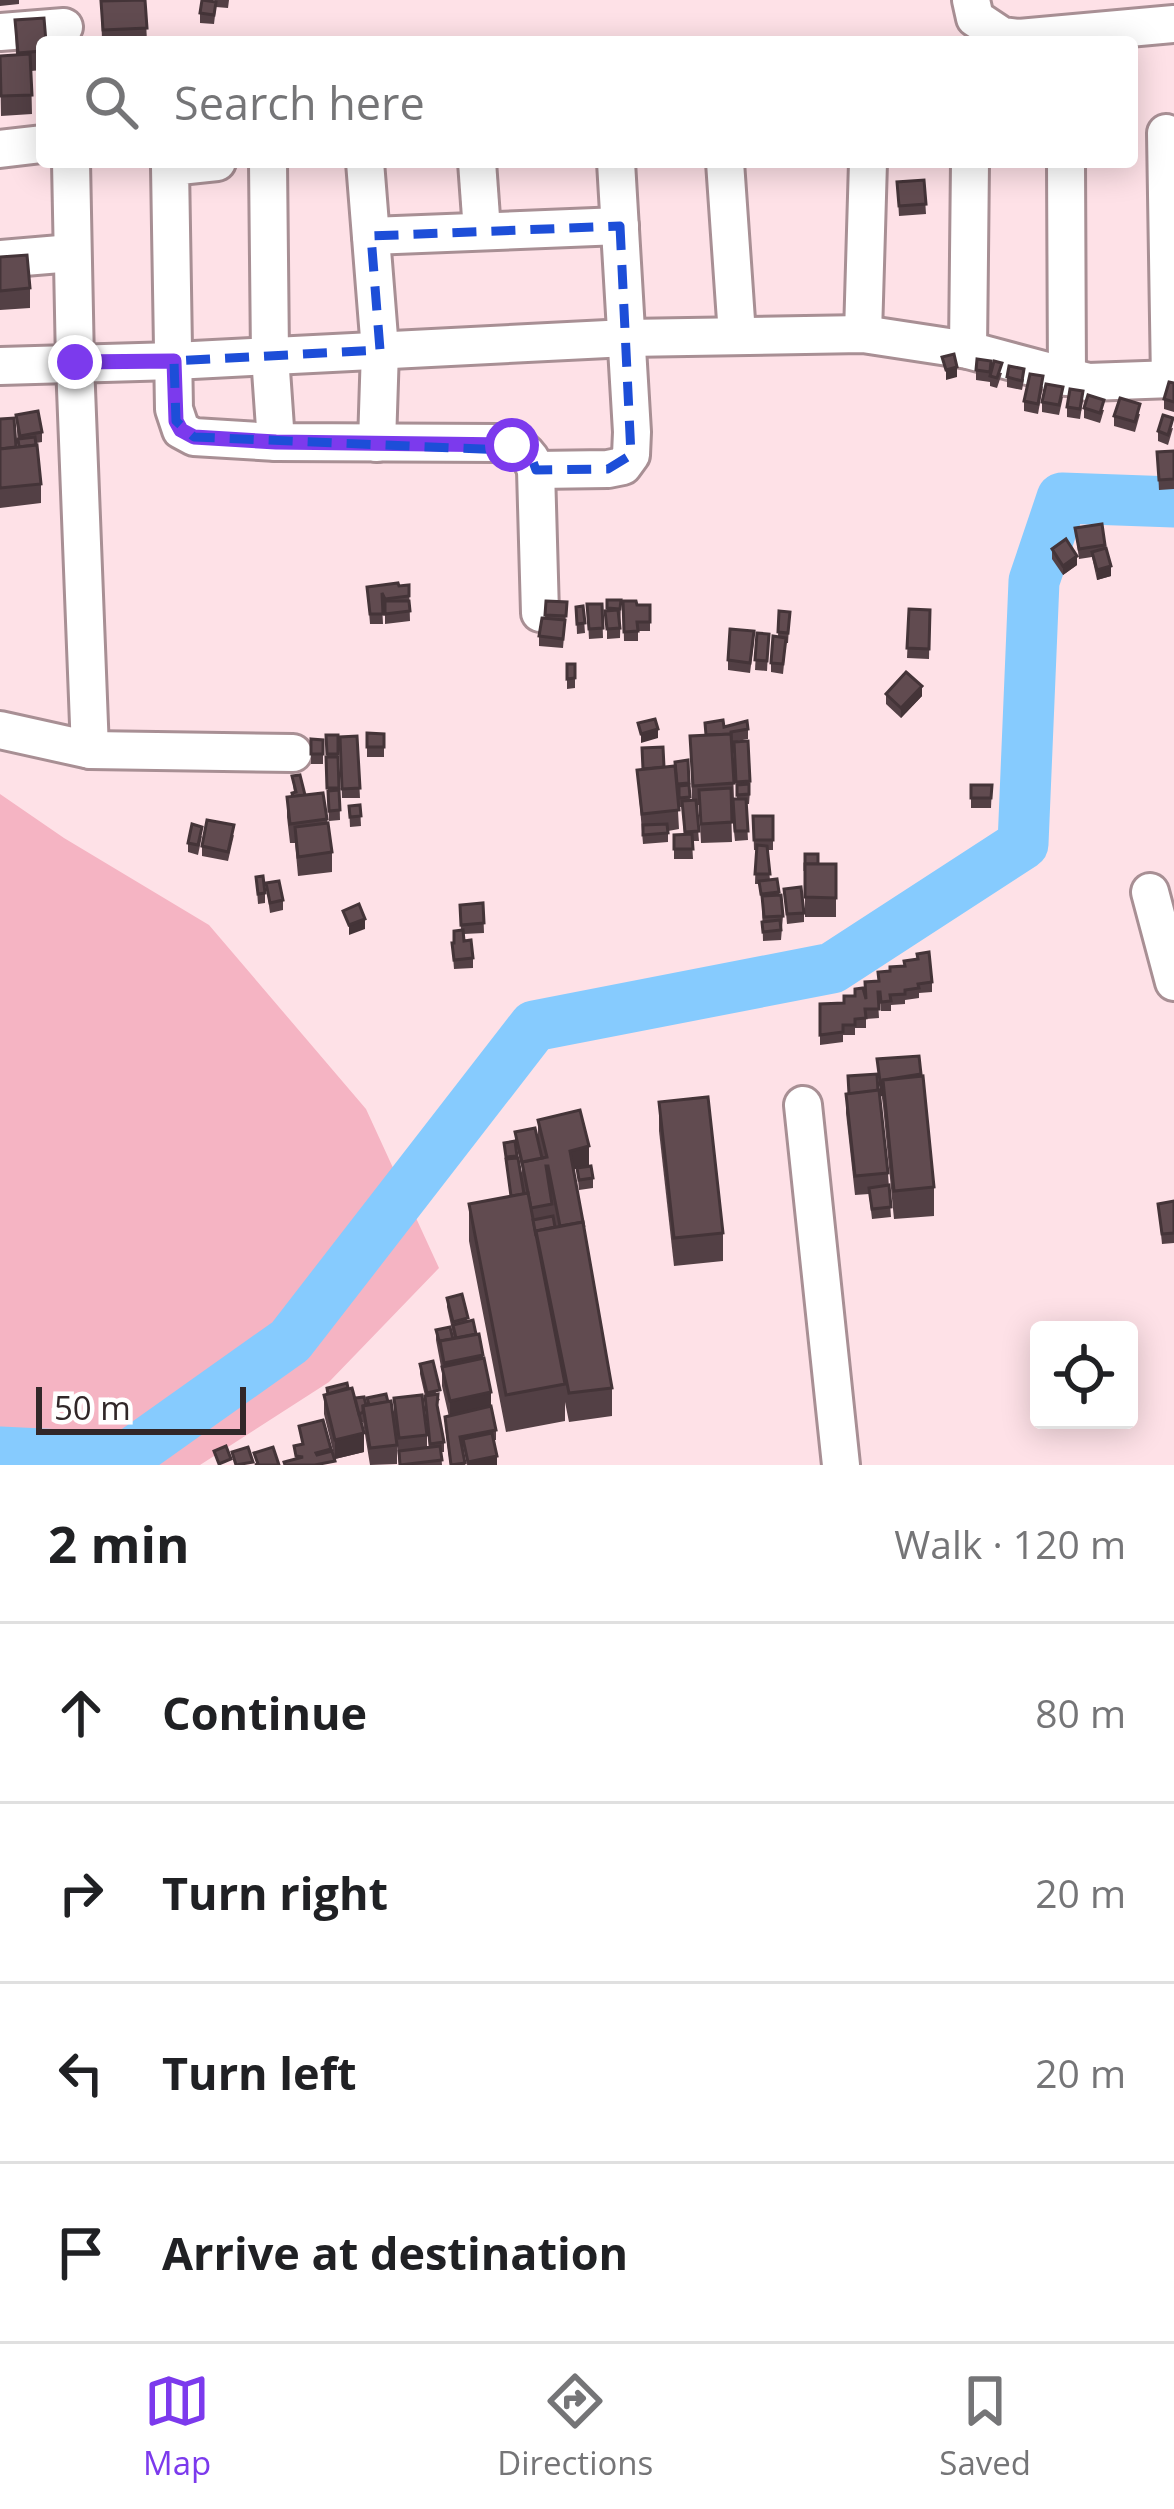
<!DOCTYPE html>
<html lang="en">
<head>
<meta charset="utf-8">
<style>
	:root { --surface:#fff; --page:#f2f2f2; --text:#202124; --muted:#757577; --line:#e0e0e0; --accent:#7c3aed }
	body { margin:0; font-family:"Open Sans",sans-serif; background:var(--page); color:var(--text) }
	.controls { position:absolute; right:36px; bottom:36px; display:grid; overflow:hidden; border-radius:12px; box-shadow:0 6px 30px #0003 }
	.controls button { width:108px; height:108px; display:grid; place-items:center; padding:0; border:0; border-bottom:3px solid var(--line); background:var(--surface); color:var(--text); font:60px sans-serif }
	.scale { position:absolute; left:36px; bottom:30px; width:210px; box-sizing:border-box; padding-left:12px; border:6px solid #312729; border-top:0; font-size:33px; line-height:42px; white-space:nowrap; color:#312729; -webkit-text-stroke:9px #fff; paint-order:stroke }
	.stop { position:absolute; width:36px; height:36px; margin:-27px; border:9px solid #7c3aed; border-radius:50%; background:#fff }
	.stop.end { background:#7c3aed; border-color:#fff; box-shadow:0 3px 12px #0008 }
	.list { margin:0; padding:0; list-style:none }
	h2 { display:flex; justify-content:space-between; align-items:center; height:156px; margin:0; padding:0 48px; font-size:51px }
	h2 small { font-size:39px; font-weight:400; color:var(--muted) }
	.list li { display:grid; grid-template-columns:78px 1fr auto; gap:36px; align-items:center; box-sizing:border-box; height:180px; padding:0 48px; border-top:3px solid var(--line) }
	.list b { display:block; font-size:45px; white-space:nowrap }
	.list em { font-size:39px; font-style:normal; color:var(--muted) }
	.icon { flex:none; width:66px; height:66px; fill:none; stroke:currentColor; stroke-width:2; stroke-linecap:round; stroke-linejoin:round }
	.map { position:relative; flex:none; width:1174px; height:1465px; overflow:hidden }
	.search { position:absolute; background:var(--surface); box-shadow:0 6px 30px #0003; left:36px; right:36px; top:36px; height:132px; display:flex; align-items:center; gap:30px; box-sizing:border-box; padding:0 42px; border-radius:12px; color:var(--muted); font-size:45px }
	.sheet { height:876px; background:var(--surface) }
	nav { display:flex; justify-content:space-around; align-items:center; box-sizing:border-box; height:168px; border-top:3px solid var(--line); background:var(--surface); font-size:33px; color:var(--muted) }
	nav a { display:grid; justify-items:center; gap:6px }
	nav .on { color:var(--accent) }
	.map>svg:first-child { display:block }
</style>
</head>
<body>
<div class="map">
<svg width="1174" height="1465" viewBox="0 0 1174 1465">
	<rect width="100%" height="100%" fill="#fee1e7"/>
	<polygon fill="#f5b4c3" points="0,794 64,838 209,925 366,1109 439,1268 329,1382 200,1465 0,1465"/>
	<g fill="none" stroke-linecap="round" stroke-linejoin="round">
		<polyline stroke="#86cbfe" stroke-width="51" points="0,1452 125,1458 290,1341 534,1026 832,968 1023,844 1034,581 1062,498 1174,502"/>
		<g stroke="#a88f94" stroke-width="42">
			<g id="minor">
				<polyline points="971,0 975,18 1002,36 1019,38 1174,24"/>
				<polyline points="0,32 64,27"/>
				<polyline points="1166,133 1170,380"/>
				<polyline points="0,149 42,144"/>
				<path d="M217 162 170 167 174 409 181 430 194 437 276 442 501 443C521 446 529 452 536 470L540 613"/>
				<polyline points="268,162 270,356 276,442"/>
				<polyline points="365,162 380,350 377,443"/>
				<polyline points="477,162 482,231"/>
				<polyline points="725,162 737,335"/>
				<polyline points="1066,162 1067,377"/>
				<polyline points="371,236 620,226"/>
				<polyline points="0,259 72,253"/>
				<polyline points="863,334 868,162"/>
				<polyline points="968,350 970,162"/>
				<polyline points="0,366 174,361 627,338 863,334 968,350 1088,382 1174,379"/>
				<polyline points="536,470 608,469 623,466 631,455 632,432 616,162"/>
				<polyline points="0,730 90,750 75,363 71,162"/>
				<polyline points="90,750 293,753"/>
				<polyline points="1150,892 1174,982"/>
				<polyline points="803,1105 841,1465"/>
			</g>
		</g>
		<use href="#minor" stroke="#fff" stroke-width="36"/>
	</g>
	<g fill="#534045" fill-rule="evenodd">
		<polygon points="0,0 19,0 19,4 0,6"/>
		<polygon points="145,0 147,42 102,42 101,1"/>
		<polygon points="215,0 229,0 228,8 216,7 214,24 200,23 200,13"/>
		<polygon points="15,20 42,42 42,70 31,71 32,114 1,116 0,56 16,55"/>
		<polygon points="924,180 926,214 899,216 897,182"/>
		<polygon points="0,257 30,288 30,308 0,310"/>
		<polygon points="976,370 1002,373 997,388 990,386 990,382 976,380"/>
		<polygon points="1007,377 1024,379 1022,390 1007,387"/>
		<polygon points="1174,383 1174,412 1164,409 1164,399"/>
		<polygon points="1043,386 1038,414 1024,411 1024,401"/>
		<polygon points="1063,397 1059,415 1042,412 1042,402"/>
		<polygon points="1083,400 1080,419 1067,417 1067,407"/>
		<polygon points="1084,408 1104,410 1100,423 1084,418"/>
		<polygon points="1140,414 1135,432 1114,426 1114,416"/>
		<polygon points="16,415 42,432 42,442 36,443 41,484 41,503 0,508 0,419 16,447 18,447"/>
		<polygon points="1173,428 1168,445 1158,441 1158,431"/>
		<polygon points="1174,451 1174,489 1159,490 1157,452"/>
		<polygon points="1102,524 1111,576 1097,580 1092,557 1079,559 1075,528"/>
		<polygon points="1052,549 1077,565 1063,575 1052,559"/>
		<polygon points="409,585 410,621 385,624 385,609 382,603 383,624 370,624 367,587"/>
		<polygon points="607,600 621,600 620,638 607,639"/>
		<polygon points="546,601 567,602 563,648 539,646 539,636 545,618"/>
		<polygon points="623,601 637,605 650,605 650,631 638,631 638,641 624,641"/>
		<polygon points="587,604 602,604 603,638 589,639"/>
		<polygon points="583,606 585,633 577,634 576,607"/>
		<polygon points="909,609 930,610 929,659 907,658"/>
		<polygon points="779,611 790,612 788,643 786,643 783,674 771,672 771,663 778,637"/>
		<polygon points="757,633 769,634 767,671 755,670"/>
		<polygon points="754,641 750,673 728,670 728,660"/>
		<polygon points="567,664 575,678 575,688 567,689"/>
		<polygon points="886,694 922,696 901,718 886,704"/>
		<polygon points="705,723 748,729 748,739 732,742 734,799 737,799 734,742 748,741 750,791 749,804 746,804 748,840 735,841 731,803 732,842 701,843 699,805 696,805 699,841 692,841 693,859 674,859 674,835 684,835 682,807 679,807 679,793 677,793 679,829 668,831 668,842 643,844 637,770 675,766 688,760 690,800 692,800 690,735 705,735"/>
		<polygon points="367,733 384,734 384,757 367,757"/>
		<polygon points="326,735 338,735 340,820 329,821"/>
		<polygon points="357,736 360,798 342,798 340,737"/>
		<polygon points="311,739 323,740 323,764 311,764"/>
		<polygon points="292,776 305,795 323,793 332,852 332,872 298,876 295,843 290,843 287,817 287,797 292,797 294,792"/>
		<polygon points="971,785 992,785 991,808 971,808"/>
		<polygon points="360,805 361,826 350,827 349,806"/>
		<polygon points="753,816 773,816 773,850 767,850 770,880 777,879 783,916 781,940 763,941 762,903 759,884 755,884 756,850 754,850"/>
		<polygon points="234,835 228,861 202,856 202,846"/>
		<polygon points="202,836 198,855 188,852 188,843"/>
		<polygon points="805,854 818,864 836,864 836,917 805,917"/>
		<polygon points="256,877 265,893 265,903 258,904"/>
		<polygon points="266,883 283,900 283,910 270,913"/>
		<polygon points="784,889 804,913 804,922 787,924"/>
		<polygon points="483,903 484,933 464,934 464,941 473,958 473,968 454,969 452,943 461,931 460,905"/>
		<polygon points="879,981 932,982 932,992 919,993 919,998 905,1000 905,1004 891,1005 891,1011 881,1011 880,1001 878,1001 879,1018 866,1019 866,1028 855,1028 855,1035 843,1035 843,1042 820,1045 820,1004 844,1003 865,998"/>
		<polygon points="877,1059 921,1076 934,1187 934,1216 894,1219 883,1106"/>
		<polygon points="846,1094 888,1173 891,1217 872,1219 869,1194 855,1195 846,1113"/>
		<polygon points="659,1102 723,1233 723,1261 674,1266 659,1131"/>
		<path d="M538 1120 589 1166 593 1178V1188L579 1190 577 1169H573L612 1388V1416L569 1422 565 1402V1421L506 1432 469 1241V1204L510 1196 504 1143 515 1141V1132L538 1139ZM516 1145 522 1169V1182L517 1158Z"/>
		<polygon points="1174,1201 1174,1243 1162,1244 1158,1204"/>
		<polygon points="447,1298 468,1321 496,1430 496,1440 493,1440 497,1465 467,1465 463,1446 465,1465 450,1465 445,1427 445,1417 449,1417 442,1386 442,1372 436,1340 436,1330 454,1339 447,1307"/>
		<polygon points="420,1364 440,1400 437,1401 444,1442 444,1452 441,1452 442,1465 399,1465 394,1418 394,1398 427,1435 427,1447 429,1447 425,1396 420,1374"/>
		<polygon points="327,1388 348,1388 355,1399 366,1405 367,1398 397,1445 397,1464 370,1465 363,1422 361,1423 364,1452 335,1459 324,1414 324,1395 327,1394"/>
	</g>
	<g fill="#443438">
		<polygon points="957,367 957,377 946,380 946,370"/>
		<polygon points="1077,556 1077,565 1063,575 1063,566"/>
		<polygon points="1111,566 1111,576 1097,580 1097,570"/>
		<polygon points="922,686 922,696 901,718 901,708"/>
		<polygon points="658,729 658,738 641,743 641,734"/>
		<polygon points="365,919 365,929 349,935 349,925"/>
		<polygon points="589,1146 589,1166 570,1170 570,1151"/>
		<polygon points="483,1355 483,1375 444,1383 444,1363"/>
		<polygon points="491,1392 491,1411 450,1420 450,1401"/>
		<polygon points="364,1433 364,1452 335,1459 335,1440"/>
		<polygon points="497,1456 497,1465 468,1465 468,1462"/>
	</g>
	<g fill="#614b50" stroke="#443438" stroke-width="3">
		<polygon points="145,0 147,28 103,30 101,1"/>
		<polygon points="202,0 216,2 214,15 200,13"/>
		<polygon points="44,18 46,42 42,42 42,51 18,53 15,20"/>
		<polygon points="30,54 32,95 1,96 0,56"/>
		<polygon points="924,180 926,204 899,206 897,182"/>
		<polygon points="27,255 30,288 0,291 0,257"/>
		<polygon points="954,354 957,367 946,370 942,357"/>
		<polygon points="977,359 991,361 990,372 976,370"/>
		<polygon points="994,361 1002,363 997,378 990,376"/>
		<polygon points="1009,366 1024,369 1022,381 1007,377"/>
		<polygon points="1030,374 1043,376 1038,404 1024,401"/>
		<polygon points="1169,382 1174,383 1174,402 1164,399"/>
		<polygon points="1046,384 1063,387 1059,405 1042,402"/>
		<polygon points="1070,389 1083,391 1080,409 1067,407"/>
		<polygon points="1088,395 1104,400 1100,413 1084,408"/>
		<polygon points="1120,398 1140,404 1135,422 1114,416"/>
		<polygon points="38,411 42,432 20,436 16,415"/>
		<polygon points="1163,415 1173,418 1168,435 1158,431"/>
		<polygon points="14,418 16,447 0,449 0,419"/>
		<polygon points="35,437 36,445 19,447 18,439"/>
		<polygon points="37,445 41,484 0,488 0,449"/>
		<polygon points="1174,451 1174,479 1159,480 1157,452"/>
		<polygon points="1102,524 1105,545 1079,549 1075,528"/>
		<polygon points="1066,539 1077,556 1063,566 1052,549"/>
		<polygon points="1106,548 1111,566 1097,570 1092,552"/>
		<polygon points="398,583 399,586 409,585 409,596 385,599 382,593 383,614 370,614 367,587"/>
		<polygon points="607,600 621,600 620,609 607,608"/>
		<polygon points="385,601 409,601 410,611 385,614"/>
		<polygon points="546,601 567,602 566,616 545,615"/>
		<polygon points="623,601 636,601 637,605 650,605 650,622 637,622 638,631 624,632"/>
		<polygon points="587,604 602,604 603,628 589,629"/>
		<polygon points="583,606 585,623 577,624 576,607"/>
		<polygon points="909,609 930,610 929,649 907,648"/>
		<polygon points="618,610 620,628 607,629 605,611"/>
		<polygon points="779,611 790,612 788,633 778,632"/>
		<polygon points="542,618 565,620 563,639 539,636"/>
		<polygon points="730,629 754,631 750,663 728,660"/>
		<polygon points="757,633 769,634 767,661 755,660"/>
		<polygon points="773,636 786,638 783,664 771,663"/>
		<polygon points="567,664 575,664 575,678 567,679"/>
		<polygon points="906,672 922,686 901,708 886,694"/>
		<polygon points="655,719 658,729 641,734 638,723"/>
		<polygon points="723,720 724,727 747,721 748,729 731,732 731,739 731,734 706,735 705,723"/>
		<polygon points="367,733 384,734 384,747 367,747"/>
		<polygon points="731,734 734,783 693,786 690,736"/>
		<polygon points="326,735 338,735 338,754 327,754"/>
		<polygon points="357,736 360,788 342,789 340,737"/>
		<polygon points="311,739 323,740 323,754 311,754"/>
		<polygon points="748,741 750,781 736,782 734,742"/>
		<polygon points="663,747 664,767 643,769 642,748"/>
		<polygon points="326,757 338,757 339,788 327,788"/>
		<polygon points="688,760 689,783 677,784 675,762"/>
		<polygon points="675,766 679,810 642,814 637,770"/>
		<polygon points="300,775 305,795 293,797 292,793 296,792 292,776"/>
		<polygon points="749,784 749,794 737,795 737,785"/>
		<polygon points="689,785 690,797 679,798 679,786"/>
		<polygon points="971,785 992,785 991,798 971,798"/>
		<polygon points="731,788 732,822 701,824 699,790"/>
		<polygon points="339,790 340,810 329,811 328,791"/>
		<polygon points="323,793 327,819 290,824 287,797"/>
		<polygon points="733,799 746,799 748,831 735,831"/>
		<polygon points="696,800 699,831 685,832 682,801"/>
		<polygon points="360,805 361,816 350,817 349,806"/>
		<polygon points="753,816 773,816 773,840 754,840"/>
		<polygon points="207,820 234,825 228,852 202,846"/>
		<polygon points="328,823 332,852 298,857 295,827"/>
		<polygon points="192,824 202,827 198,845 188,843"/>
		<polygon points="667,824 668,833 643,835 643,825"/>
		<polygon points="692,834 693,849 674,849 674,835"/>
		<polygon points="757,845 767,846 770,874 755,874"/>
		<polygon points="805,854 818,854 818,864 805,864 805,871"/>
		<polygon points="805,864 836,864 836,898 805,897"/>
		<polygon points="263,876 265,893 258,894 256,877"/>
		<polygon points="777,879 779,892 761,894 759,881"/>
		<polygon points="279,881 283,900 270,903 266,883"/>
		<polygon points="801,887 804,913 787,914 784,889"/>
		<polygon points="781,895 783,916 764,917 762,896"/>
		<polygon points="483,903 484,923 461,925 460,905"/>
		<polygon points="359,904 365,919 349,925 343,911"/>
		<polygon points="780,920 781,930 763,932 762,922"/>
		<polygon points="463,930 464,941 471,940 473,958 454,960 452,943 454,943 454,931"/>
		<polygon points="929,952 932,982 918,984 919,988 905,990 905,994 890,995 891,1001 881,1002 880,992 878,992 879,1009 865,1009 866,1018 855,1019 855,1025 843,1025 843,1032 820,1035 820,1004 844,1003 844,996 855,996 855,989 863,988 866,999 865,982 879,981 878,972 890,971 890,967 905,966 904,961 918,959 917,954"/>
		<polygon points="919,1056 921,1074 883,1080 882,1096 877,1059"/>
		<polygon points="877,1074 878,1091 849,1094 848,1076"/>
		<polygon points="923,1076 934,1187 894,1191 883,1080"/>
		<polygon points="879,1090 888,1173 855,1176 846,1094"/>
		<polygon points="708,1097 723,1233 674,1238 659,1102"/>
		<polygon points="580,1110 589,1146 570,1151 584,1227 583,1222 560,1226 548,1166 546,1166 552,1204 531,1208 522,1162 547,1157 538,1120"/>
		<polygon points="535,1128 542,1158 522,1162 515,1132"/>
		<polygon points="515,1141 517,1156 506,1157 504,1143"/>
		<polygon points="518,1158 524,1194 511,1196 506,1159"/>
		<polygon points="591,1166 593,1178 579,1180 577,1168"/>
		<polygon points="889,1185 891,1207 872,1209 869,1188"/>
		<polygon points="528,1193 565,1384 506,1395 469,1204"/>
		<polygon points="1174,1201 1174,1233 1162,1234 1158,1204"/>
		<polygon points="553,1216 555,1227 536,1231 536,1236 533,1220"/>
		<polygon points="583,1222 612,1388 569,1393 536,1231"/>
		<polygon points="462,1294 468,1318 453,1322 447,1298"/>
		<polygon points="473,1320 476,1334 456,1338 453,1325"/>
		<polygon points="450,1327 453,1339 440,1341 440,1344 436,1330"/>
		<polygon points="479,1334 483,1355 444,1363 440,1341"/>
		<polygon points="484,1358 491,1392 450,1401 442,1367"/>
		<polygon points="433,1361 440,1390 427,1393 420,1364"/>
		<polygon points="347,1383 348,1388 328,1394 327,1388"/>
		<polygon points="352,1388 364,1433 335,1440 324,1395"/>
		<polygon points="386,1394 388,1402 369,1405 367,1398"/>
		<polygon points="438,1394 437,1405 444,1442 430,1444 425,1396"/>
		<polygon points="422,1395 427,1435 399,1438 394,1398"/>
		<polygon points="364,1397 366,1405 363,1406 363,1412 359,1414 355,1398"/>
		<polygon points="391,1401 397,1445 370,1448 363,1406"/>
		<polygon points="491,1406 496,1430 460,1437 465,1463 451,1465 445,1417"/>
		<polygon points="323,1420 331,1449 316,1453 317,1455 332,1451 335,1461 315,1465 285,1465 284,1462 303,1457 296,1456 294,1446 303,1444 299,1426"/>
		<polygon points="492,1433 497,1456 468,1462 463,1439"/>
		<polygon points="226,1446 231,1459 219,1464 214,1451"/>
		<polygon points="440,1446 442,1460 400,1465 399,1451"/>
		<polygon points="248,1447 253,1462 236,1465 232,1452"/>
		<polygon points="273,1447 279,1465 255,1465 258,1464 254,1453"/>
	</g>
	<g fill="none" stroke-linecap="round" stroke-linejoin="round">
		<polyline stroke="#7c3aed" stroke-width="15" points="75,362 174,361 176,421 181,430 194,437 276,442 512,445"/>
	</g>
	<path fill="none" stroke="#1d4ed8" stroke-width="9" stroke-dasharray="24 15" stroke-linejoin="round" d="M620 226 631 455 608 469 536 470 529 451 194 437 176 421 174 361 380 350 371 236Z"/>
</svg>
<div class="controls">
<button><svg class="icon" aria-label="locate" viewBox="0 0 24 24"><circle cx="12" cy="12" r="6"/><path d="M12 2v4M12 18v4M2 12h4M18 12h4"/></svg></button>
</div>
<div class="scale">50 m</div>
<div class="stop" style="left:512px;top:445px"></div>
<div class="stop end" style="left:75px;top:362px"></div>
<div class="search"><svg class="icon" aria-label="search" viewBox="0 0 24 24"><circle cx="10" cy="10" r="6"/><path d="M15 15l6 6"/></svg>Search here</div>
</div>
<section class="sheet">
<h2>2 min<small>Walk · 120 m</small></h2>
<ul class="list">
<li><svg class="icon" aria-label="ahead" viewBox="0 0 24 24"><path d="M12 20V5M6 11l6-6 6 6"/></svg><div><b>Continue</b></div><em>80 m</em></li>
<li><svg class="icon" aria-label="right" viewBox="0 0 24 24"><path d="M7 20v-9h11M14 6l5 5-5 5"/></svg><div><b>Turn right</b></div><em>20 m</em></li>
<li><svg class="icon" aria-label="left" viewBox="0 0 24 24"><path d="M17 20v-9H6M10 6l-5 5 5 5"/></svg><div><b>Turn left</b></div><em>20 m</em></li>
<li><svg class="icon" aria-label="arrive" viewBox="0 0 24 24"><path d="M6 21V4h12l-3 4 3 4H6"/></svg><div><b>Arrive at destination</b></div></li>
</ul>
</section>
<nav>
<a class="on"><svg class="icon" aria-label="map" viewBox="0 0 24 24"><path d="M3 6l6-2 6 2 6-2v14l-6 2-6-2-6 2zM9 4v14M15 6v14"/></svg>Map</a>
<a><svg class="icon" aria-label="directions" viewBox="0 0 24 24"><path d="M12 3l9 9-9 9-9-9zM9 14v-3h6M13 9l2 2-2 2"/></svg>Directions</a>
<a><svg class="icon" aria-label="saved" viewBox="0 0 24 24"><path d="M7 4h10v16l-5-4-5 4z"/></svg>Saved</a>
</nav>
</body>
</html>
